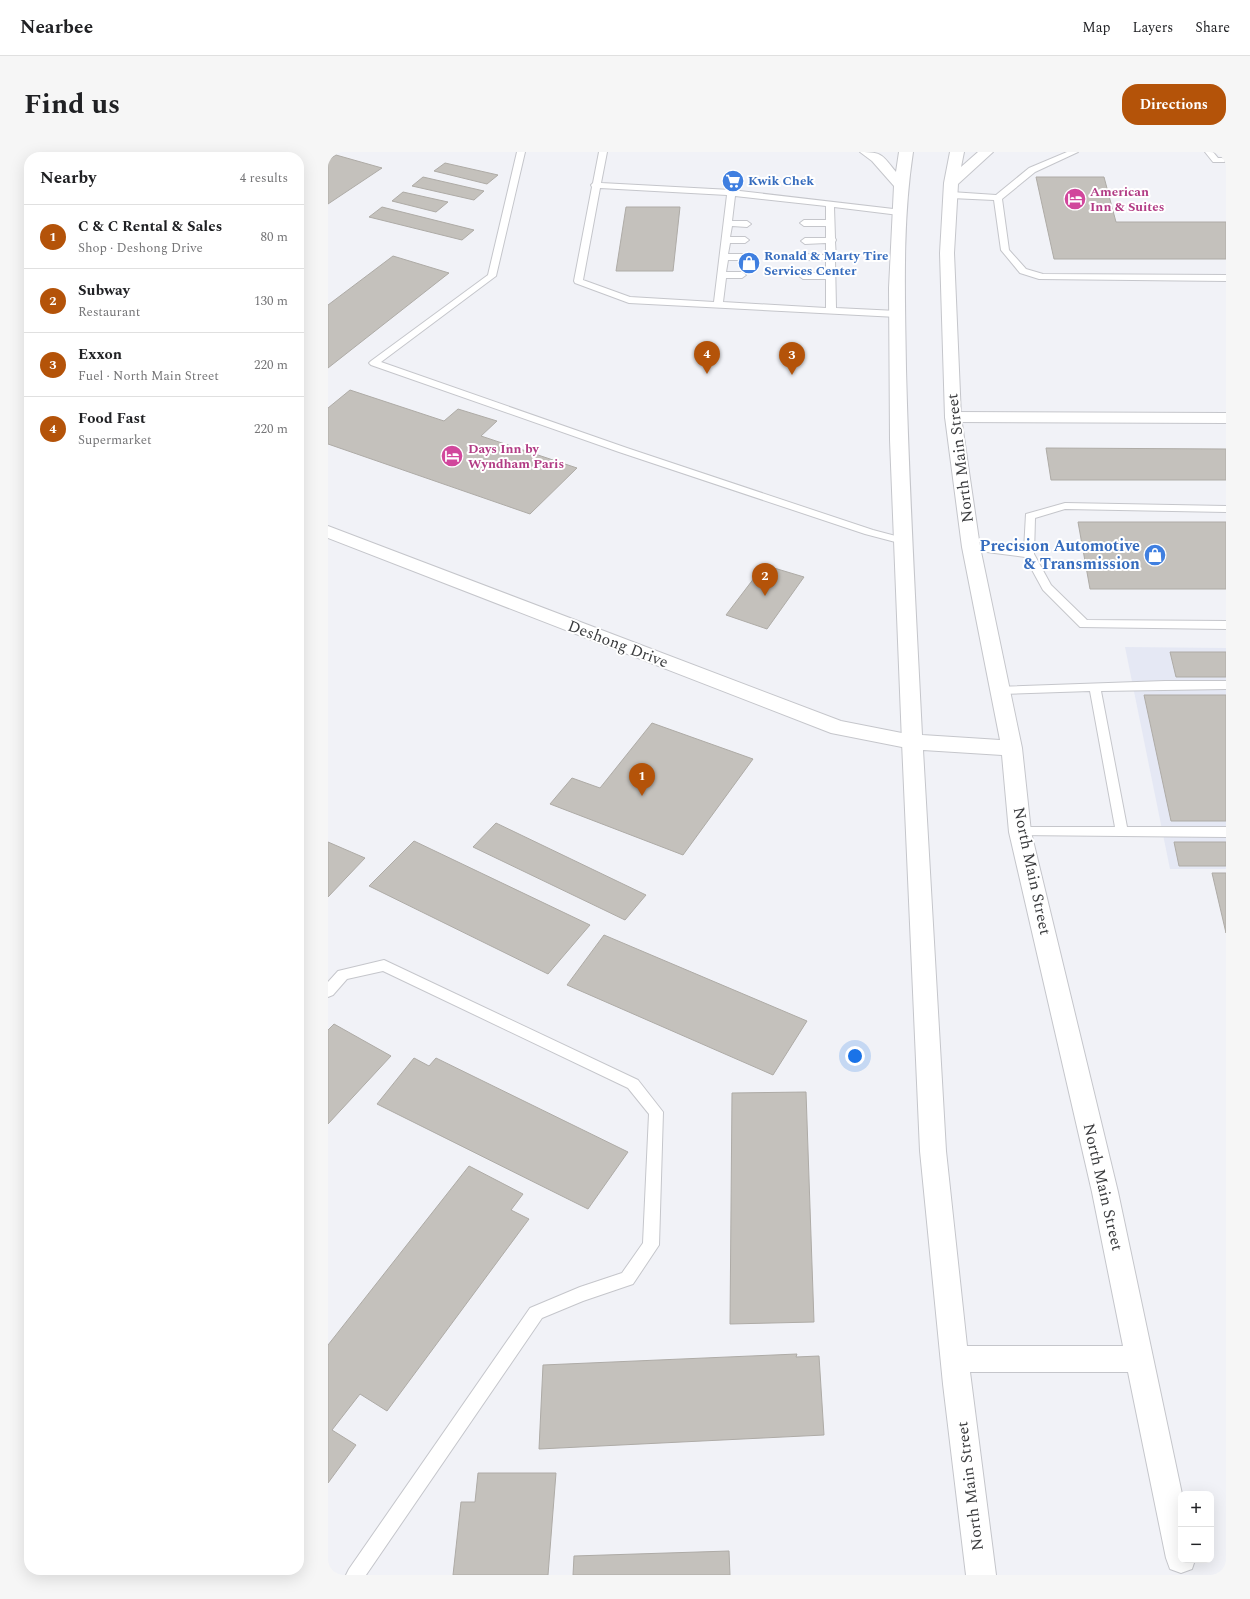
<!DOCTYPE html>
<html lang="en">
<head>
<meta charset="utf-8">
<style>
	:root { --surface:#fff; --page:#f6f6f6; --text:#202124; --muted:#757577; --line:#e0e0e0; --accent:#b45309 }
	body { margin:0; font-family:Spectral,serif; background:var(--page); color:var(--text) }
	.controls { position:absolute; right:12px; bottom:12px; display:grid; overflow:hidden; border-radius:8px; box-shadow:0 4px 16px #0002 }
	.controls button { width:36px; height:36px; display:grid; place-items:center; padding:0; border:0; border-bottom:1px solid var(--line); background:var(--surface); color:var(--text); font:20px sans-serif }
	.you { position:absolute; left:527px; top:904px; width:14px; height:14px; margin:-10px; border:3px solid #fff; border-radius:50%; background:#1a73e8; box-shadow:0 0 0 6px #1a73e833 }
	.badge { display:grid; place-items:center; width:26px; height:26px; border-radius:50%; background:var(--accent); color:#fff; font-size:13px; font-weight:700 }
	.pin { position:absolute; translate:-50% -33px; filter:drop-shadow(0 1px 2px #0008) }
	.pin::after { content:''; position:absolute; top:21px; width:14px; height:12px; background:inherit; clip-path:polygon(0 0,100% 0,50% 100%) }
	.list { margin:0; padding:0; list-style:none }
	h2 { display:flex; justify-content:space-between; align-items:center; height:52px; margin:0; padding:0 16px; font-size:17px }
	h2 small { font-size:13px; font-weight:400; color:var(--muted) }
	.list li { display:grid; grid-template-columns:26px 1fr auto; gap:12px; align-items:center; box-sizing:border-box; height:64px; padding:0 16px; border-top:1px solid var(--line) }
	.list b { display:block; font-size:15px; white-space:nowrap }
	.list p { margin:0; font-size:13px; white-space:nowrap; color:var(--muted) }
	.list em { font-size:13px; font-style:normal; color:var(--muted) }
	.map { position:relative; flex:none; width:898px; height:1423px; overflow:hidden; border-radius:16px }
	header { display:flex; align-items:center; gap:24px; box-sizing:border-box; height:56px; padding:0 20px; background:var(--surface); border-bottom:1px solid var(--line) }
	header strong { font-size:19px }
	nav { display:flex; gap:22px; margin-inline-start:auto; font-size:14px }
	.intro { display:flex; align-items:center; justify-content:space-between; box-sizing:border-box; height:96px; padding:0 24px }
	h1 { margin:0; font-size:28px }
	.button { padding:10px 18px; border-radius:16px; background:var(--accent); color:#fff; font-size:14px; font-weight:700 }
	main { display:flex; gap:24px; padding:0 24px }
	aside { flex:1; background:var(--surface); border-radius:16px; box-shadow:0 4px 16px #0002 }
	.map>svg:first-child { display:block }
</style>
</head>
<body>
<header>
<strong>Nearbee</strong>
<nav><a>Map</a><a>Layers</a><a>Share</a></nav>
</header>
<div class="intro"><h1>Find us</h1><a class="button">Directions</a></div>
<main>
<aside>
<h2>Nearby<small>4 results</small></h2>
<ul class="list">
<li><span class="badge">1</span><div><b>C &amp; C Rental &amp; Sales</b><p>Shop · Deshong Drive</p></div><em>80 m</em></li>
<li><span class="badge">2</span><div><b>Subway</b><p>Restaurant</p></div><em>130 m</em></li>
<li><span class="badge">3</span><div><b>Exxon</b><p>Fuel · North Main Street</p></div><em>220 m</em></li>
<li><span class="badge">4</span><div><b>Food Fast</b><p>Supermarket</p></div><em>220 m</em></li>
</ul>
</aside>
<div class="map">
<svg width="898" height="1423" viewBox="0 0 898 1423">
	<rect width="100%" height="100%" fill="#f1f2f7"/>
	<polygon fill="#e5e8f4" points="797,495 898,496 898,717 842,717"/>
	<g fill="#c4c1bc" stroke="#aeaba6">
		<polygon points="8,3 54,16 0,52 0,8"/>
		<polygon points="117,11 170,23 159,32 106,19"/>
		<polygon points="95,25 156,39 146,48 84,34"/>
		<polygon points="708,25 776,25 788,70 898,70 898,107 726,107"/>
		<polygon points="75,40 120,50 108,60 64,49"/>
		<polygon points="54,55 146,78 134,88 41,65"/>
		<polygon points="298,55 352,55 345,119 288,119"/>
		<polygon points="65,104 121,121 0,216 0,153"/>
		<polygon points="22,238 116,269 130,257 169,269 153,284 249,316 202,362 0,292 0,256"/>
		<polygon points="718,296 898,297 898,328 723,328"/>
		<polygon points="750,370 898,370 898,437 762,437"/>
		<polygon points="436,413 476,425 439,477 398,463"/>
		<polygon points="842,500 898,500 898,525 848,525"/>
		<polygon points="816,543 898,543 898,669 843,669"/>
		<polygon points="324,571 425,607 355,703 222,652 244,626 272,636"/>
		<polygon points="168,671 318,743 297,768 145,695"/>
		<polygon points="86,689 262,773 220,822 41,734"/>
		<polygon points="0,690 37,706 0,745"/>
		<polygon points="846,690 898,690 898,714 851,714"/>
		<polygon points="884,721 898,721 898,781"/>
		<polygon points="276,783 479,869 445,923 239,833"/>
		<polygon points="6,872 63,904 0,972 0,878"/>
		<polygon points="86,906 101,914 108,906 300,1000 260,1057 49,952"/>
		<polygon points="478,940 486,1170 402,1172 404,941"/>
		<polygon points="141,1014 195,1042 183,1058 201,1067 59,1259 32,1242 4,1278 28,1293 0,1331 0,1193"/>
		<polygon points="469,1202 468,1205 491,1204 496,1283 211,1297 215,1213"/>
		<polygon points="150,1321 228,1321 220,1423 125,1423 133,1350 147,1350"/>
		<polygon points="401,1399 402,1423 245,1423 246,1404"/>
	</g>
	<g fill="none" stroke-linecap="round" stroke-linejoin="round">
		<g stroke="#c5c6cb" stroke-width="2">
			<g id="lane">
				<polygon points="189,0 197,0 168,124 53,210 299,296 545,378 579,387 580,389 579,391 575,392 537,382 291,300 43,213 41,211 43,209 160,123"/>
				<path d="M271 0H279L273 31 403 38 574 58V62L571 63 506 55 507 86 508 88 507 90 508 106 507 108 508 156 569 159 574 162 569 165 301 151 247 131 246 129 264 35 263 33 265 31ZM272 36 399 43 386 150 302 145 255 128ZM407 44 498 54V68H476L472 71 476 74H498V86H477L473 89 477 92 498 91V103L476 102 472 105 476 108H498V121H475L471 124 475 127H498V156L395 150 398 126H414L418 123 414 120H398L400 108H416L420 105 416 102H400L402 91H417L421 88 417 85H402L404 74 419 75 423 72 419 69H404Z"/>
				<polygon points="739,0 750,0 707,20 674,47 681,98 698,117 715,122 898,123 898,129 711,127 692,121 673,98 666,48 623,46 619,43 623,40 668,43 701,16"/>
				<polygon points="877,0 885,0 890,6 898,6 898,10 885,10"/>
				<polygon points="737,351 898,354 898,360 737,357 707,366 706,402 723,433 759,468 898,469 898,477 752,475 715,438 697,405 643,398 638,395 643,392 696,398 698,362"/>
				<polygon points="837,529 898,529 898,537 773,539 799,675 898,675 898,685 687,683 686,680 687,677 692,675 787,675 762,539 672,542 668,541 666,538 668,535"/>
				<polygon points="56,808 310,928 335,960 331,1093 305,1132 255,1149 214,1166 38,1423 18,1423 21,1417 202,1156 252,1135 294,1121 315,1091 321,962 300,936 55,819 19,827 5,843 0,845 0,830 10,819"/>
			</g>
		</g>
		<g stroke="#c5c6cb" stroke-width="2">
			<g id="street">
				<polygon points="625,260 898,261 898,271 625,270 619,269 617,265 619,261"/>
				<polygon points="0,374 513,569 584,583 591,585 594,590 591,595 584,597 503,581 0,386"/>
			</g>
		</g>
		<g stroke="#c5c6cb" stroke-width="2">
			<path id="highway" d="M532 0C555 0 554 3 568 20L571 0H585C574 72 577 145 578 217 581 339 588 461 594 583L672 588 634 395 617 265 612 101 616 31 622 0H636L633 15 650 0H665L630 32 626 101 633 265 652 395 694 596 703 680 790 1040 854 1342 853 1408H867L864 1417 853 1421 842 1417 838 1406 800 1220H642L668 1423H638L615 1232 592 999 574 590 562 288 561 136 566 34 544 9ZM595 598 674 603 681 680 764 1040 795 1194H639L618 999Z"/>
		</g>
		<use href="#lane" fill="#fff" fill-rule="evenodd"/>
		<use href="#street" fill="#fff" fill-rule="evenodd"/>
		<use href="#highway" fill="#fff" fill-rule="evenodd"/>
	</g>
	<defs>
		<g id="supermarket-disc" transform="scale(1.15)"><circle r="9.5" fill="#3f7fe0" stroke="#fff"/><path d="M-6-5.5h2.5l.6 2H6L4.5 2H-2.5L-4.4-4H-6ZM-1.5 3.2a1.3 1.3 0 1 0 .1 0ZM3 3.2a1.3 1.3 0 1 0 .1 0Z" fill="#fff"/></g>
		<g id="hotel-disc" transform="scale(1.15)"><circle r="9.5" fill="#d1479c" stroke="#fff"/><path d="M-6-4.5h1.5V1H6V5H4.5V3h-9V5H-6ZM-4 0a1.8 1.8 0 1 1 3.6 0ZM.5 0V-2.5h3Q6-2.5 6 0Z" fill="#fff"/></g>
		<g id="shop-disc" transform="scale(1.15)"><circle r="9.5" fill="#3f7fe0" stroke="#fff"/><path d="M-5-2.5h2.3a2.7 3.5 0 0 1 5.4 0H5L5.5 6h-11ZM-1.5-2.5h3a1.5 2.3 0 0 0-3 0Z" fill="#fff"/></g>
	</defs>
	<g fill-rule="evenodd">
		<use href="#supermarket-disc" x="405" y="29"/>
		<use href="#hotel-disc" x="747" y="47"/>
		<use href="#shop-disc" x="421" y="111"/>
		<use href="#hotel-disc" x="124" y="304"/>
		<use href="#shop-disc" x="827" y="403"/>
	</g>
	<g text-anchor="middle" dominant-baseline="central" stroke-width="4" stroke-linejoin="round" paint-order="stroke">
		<g font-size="13" font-weight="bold" fill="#366cbe" stroke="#fff" text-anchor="start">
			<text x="420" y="29">Kwik Chek</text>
			<text x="436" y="104">Ronald &amp; Marty Tire<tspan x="436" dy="15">Services Center</tspan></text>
		</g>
		<g font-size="13" font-weight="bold" fill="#b23c85" stroke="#fff" text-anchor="start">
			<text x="762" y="40">American<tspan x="762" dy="15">Inn &amp; Suites</tspan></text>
			<text x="140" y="297">Days Inn by<tspan x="140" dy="15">Wyndham Paris</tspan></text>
		</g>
		<g font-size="16" fill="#3b3c3e" stroke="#fff">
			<text transform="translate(632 306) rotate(-97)">North Main Street</text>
			<text transform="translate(290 492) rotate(21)">Deshong Drive</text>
			<text transform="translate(704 719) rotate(78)">North Main Street</text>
			<text transform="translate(775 1035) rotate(77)">North Main Street</text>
			<text transform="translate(642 1334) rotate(-97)">North Main Street</text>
		</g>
		<g font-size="16" font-weight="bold" fill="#366cbe" stroke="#fff" text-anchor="end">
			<text x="812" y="394">Precision Automotive<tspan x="812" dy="18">&amp; Transmission</tspan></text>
		</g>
	</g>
</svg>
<div class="controls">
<button>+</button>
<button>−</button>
</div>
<div class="you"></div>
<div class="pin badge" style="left:314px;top:644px">1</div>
<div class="pin badge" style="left:437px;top:444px">2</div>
<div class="pin badge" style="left:464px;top:223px">3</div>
<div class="pin badge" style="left:379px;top:222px">4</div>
</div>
</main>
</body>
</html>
